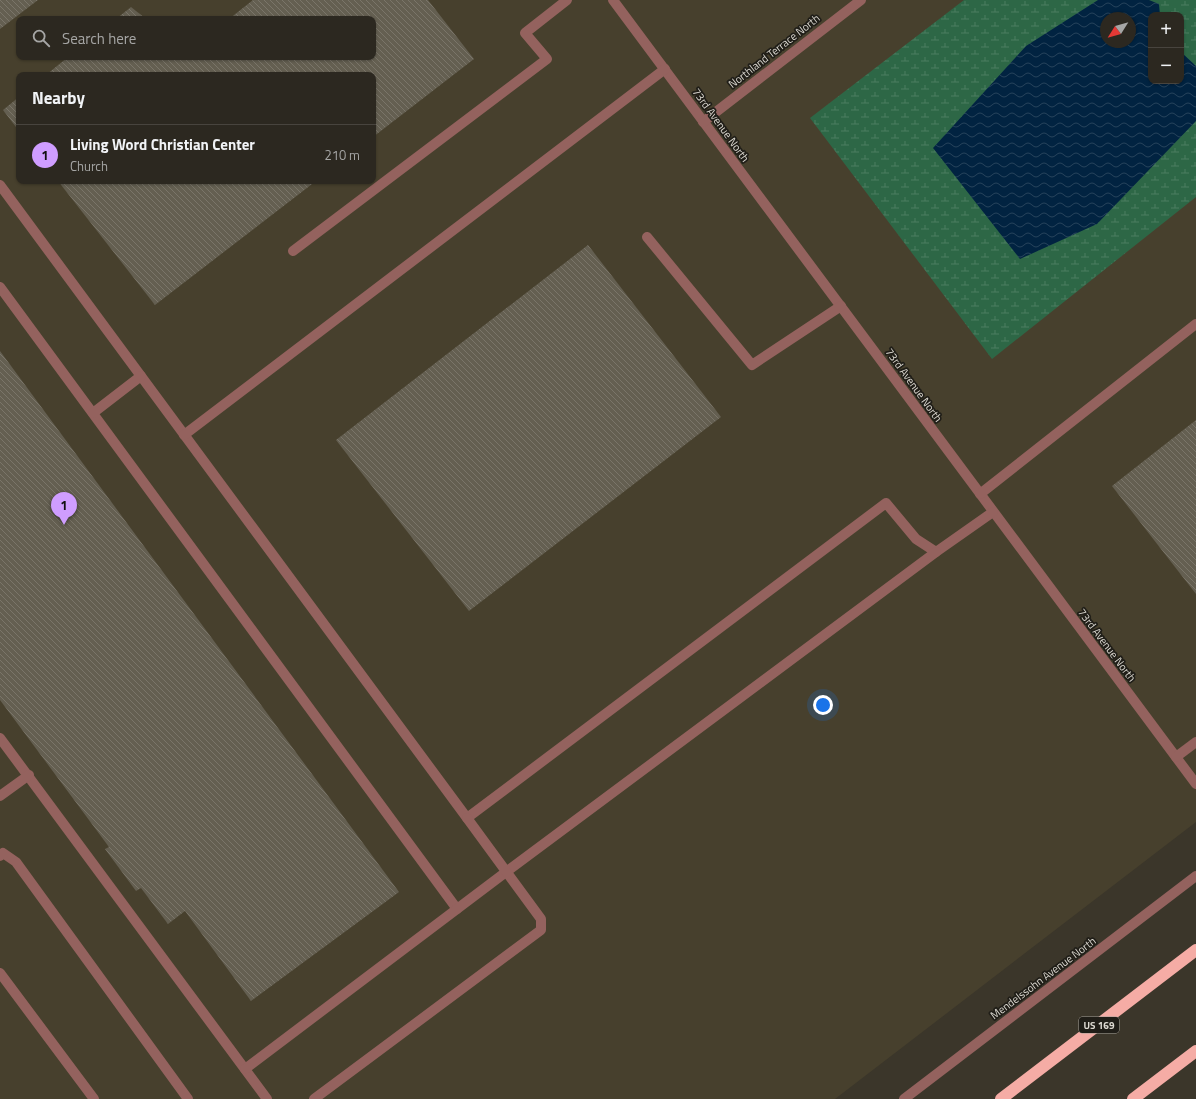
<!DOCTYPE html>
<html lang="en">
<head>
<meta charset="utf-8">
<style>
	:root { --surface:#2c2820; --page:#343029; --text:#f1f3f6; --muted:#a6a6a5; --line:#48443e; --accent:#cf9dff }
	body { margin:0; font-family:"Titillium Web",sans-serif; background:var(--page); color:var(--text) }
	.controls { position:absolute; right:12px; top:12px; display:grid; overflow:hidden; border-radius:8px; box-shadow:0 1px 3px #0004 }
	.controls button { width:36px; height:36px; display:grid; place-items:center; padding:0; border:0; border-bottom:1px solid var(--line); background:var(--surface); color:var(--text); font:20px sans-serif }
	.compass { position:absolute; left:1100px; top:12px; width:36px; height:36px; border-radius:50%; background:var(--surface); box-shadow:0 1px 3px #0004; rotate:233deg }
	.you { position:absolute; left:823px; top:705px; width:14px; height:14px; margin:-10px; border:3px solid #fff; border-radius:50%; background:#1a73e8; box-shadow:0 0 0 6px #1a73e833 }
	.badge { display:grid; place-items:center; width:26px; height:26px; border-radius:50%; background:var(--accent); color:#111; font-size:13px; font-weight:700 }
	.pin { position:absolute; translate:-50% -33px; filter:drop-shadow(0 1px 2px #0008) }
	.pin::after { content:''; position:absolute; top:21px; width:14px; height:12px; background:inherit; clip-path:polygon(0 0,100% 0,50% 100%) }
	.list { margin:0; padding:0; list-style:none }
	h2 { display:flex; justify-content:space-between; align-items:center; height:52px; margin:0; padding:0 16px; font-size:17px }
	h2 small { font-size:13px; font-weight:400; color:var(--muted) }
	.list li { display:grid; grid-template-columns:26px 1fr auto; gap:12px; align-items:center; box-sizing:border-box; height:60px; padding:0 16px; border-top:1px solid var(--line) }
	.list b { display:block; font-size:15px; white-space:nowrap }
	.list p { margin:0; font-size:13px; white-space:nowrap; color:var(--muted) }
	.list em { font-size:13px; font-style:normal; color:var(--muted) }
	.icon { flex:none; width:22px; height:22px; fill:none; stroke:currentColor; stroke-width:2; stroke-linecap:round; stroke-linejoin:round }
	.map { position:relative; flex:none; width:1196px; height:1099px; overflow:hidden }
	.search { position:absolute; background:var(--surface); box-shadow:0 1px 3px #0004; left:16px; top:16px; width:360px; height:44px; display:flex; align-items:center; gap:10px; box-sizing:border-box; padding:0 14px; border-radius:8px; color:var(--muted); font-size:15px }
	.panel { position:absolute; background:var(--surface); box-shadow:0 1px 3px #0004; left:16px; top:72px; width:360px; height:112px; border-radius:8px }
	.map>svg:first-child { display:block }
</style>
</head>
<body>
<div class="map">
<svg width="1196" height="1099" viewBox="0 0 1196 1099">
	<defs>
		<pattern id="wetland-marsh" width="20" height="14" patternUnits="userSpaceOnUse"><rect width="20" height="14" fill="#2d6746"/><path d="M1 5h8M5 5V1M11 12h8M15 12V8" fill="none" stroke="#4b7c60"/></pattern>
		<pattern id="water-waves" width="16" height="10" patternUnits="userSpaceOnUse"><rect width="16" height="10" fill="#012341"/><path d="M0 5q4-4 8 0t8 0" fill="none" stroke="#25425b"/></pattern>
		<pattern id="building-back-hatch" width="6" height="6" patternUnits="userSpaceOnUse"><rect width="6" height="6" fill="#645f51"/><path d="M-1 5l2 2M0 0l6 6M5-1l2 2" fill="none" stroke="#7a7569"/></pattern>
	</defs>
	<rect width="100%" height="100%" fill="#3b362a"/>
	<path fill="#47402d" fill-rule="evenodd" d="M0 0H1196V822L835 1099H0ZM1151 15H1181V81H1151ZM1106 18H1130V42H1106ZM19 19H373V57H19ZM19 75H373V181H19Z"/>
	<path fill="url(#wetland-marsh)" fill-rule="evenodd" d="M964 0H1196V197L992 359 810 118ZM1151 15H1181V81H1151ZM1106 18H1130V42H1106Z"/>
	<path fill="url(#water-waves)" fill-rule="evenodd" d="M1098 0H1149L1159 4 1160 15H1151V81H1181V52L1196 66V121L1097 224 1020 259 933 148 1026 46ZM1106 18H1130V42H1106Z"/>
	<g fill="url(#building-back-hatch)">
		<polygon points="0,0 38,0 0,29"/>
		<polygon points="253,0 428,0 474,59 373,137 373,75 46,75 68,57 373,57 373,19 229,19"/>
		<polygon points="131,7 146,19 116,19"/>
		<polygon points="19,97 19,131 3,110"/>
		<polygon points="58,181 316,181 155,305"/>
		<polygon points="588,245 721,417 469,611 336,440"/>
		<polygon points="0,351 399,892 251,1001 185,911 168,924 141,888 136,891 105,849 109,847 0,700"/>
		<polygon points="1196,420 1196,594 1112,486"/>
	</g>
	<g fill="none" stroke-linecap="round" stroke-linejoin="round">
		<g stroke="#94625e" stroke-width="10">
			<polyline points="613,0 1196,784"/>
			<polyline points="703,122 861,0"/>
			<polyline points="0,185 467,818 886,503 916,539 936,552 993,512"/>
			<polyline points="647,237 752,365 841,306"/>
			<polyline points="293,251 547,59 525,33 567,0"/>
			<polyline points="0,287 457,909"/>
			<polyline points="93,413 141,376"/>
			<polyline points="184,435 665,69"/>
			<polyline points="980,494 1196,324"/>
			<polyline points="0,738 267,1099"/>
			<polyline points="1176,757 1196,742"/>
			<polyline points="0,796 29,775"/>
			<polyline points="0,856 3,853 16,862 188,1099"/>
			<polyline points="0,973 94,1099"/>
			<polyline points="245,1069 506,872 936,552"/>
			<polyline points="314,1099 541,930 541,919 467,818"/>
			<polyline points="904,1099 1196,876"/>
		</g>
		<g stroke="#f5aca5" stroke-width="12">
			<polyline points="1001,1099 1196,950"/>
			<polyline points="1133,1099 1196,1051"/>
		</g>
	</g>
	<g text-anchor="middle" dominant-baseline="central" stroke-width="3.5" stroke-linejoin="round" paint-order="stroke">
		<rect fill="#201e18" stroke="#a4a19a" stroke-width="1" x="1079" y="1017" width="40" height="16" rx="3"/>
		<g font-size="10" font-weight="bold" fill="#dcd9d1">
			<text x="1099" y="1025">US 169</text>
		</g>
		<g font-size="11" fill="#dcd9d1" stroke="#201e18">
			<text transform="translate(774 51) rotate(-38)">Northland Terrace North</text>
			<text transform="translate(721 125) rotate(54)">73rd Avenue North</text>
			<text transform="translate(914 385) rotate(54)">73rd Avenue North</text>
			<text transform="translate(1107 645) rotate(53)">73rd Avenue North</text>
			<text transform="translate(1043 978) rotate(-37)">Mendelssohn Avenue North</text>
		</g>
	</g>
</svg>
<div class="controls">
<button>+</button>
<button>−</button>
</div>
<svg class="compass" viewBox="-18 -18 36 36"><path d="M0-13l5 13h-10z" fill="#e53935"/><path d="M0 13l5-13h-10z" fill="#a6a6a5"/></svg>
<div class="you"></div>
<div class="pin badge" style="left:64px;top:525px">1</div>
<div class="search"><svg class="icon" aria-label="search" viewBox="0 0 24 24"><circle cx="10" cy="10" r="6"/><path d="M15 15l6 6"/></svg>Search here</div>
<section class="panel">
<h2>Nearby<small></small></h2>
<ul class="list">
<li><span class="badge">1</span><div><b>Living Word Christian Center</b><p>Church</p></div><em>210 m</em></li>
</ul>
</section>
</div>
</body>
</html>
